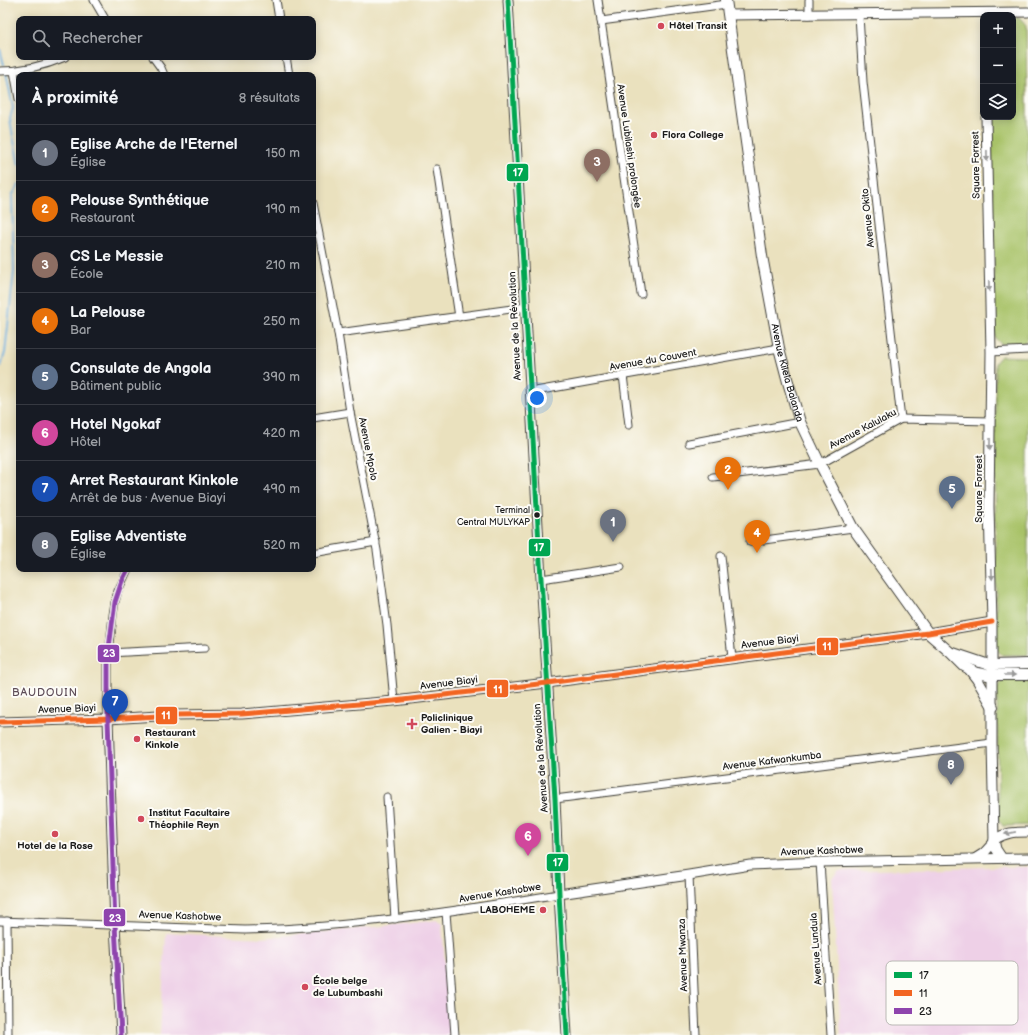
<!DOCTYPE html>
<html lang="fr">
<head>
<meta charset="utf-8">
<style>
	:root { --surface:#171b24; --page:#20242c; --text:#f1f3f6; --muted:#9ea1a6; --line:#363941; --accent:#d1495b }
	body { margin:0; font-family:"Balsamiq Sans",sans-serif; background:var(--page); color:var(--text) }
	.controls { position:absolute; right:12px; top:12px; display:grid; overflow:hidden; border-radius:8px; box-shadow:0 2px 10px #0003 }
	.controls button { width:36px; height:36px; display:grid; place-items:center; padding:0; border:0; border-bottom:1px solid var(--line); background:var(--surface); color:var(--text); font:20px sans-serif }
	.you { position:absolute; left:537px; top:398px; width:14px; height:14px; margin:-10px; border:3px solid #fff; border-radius:50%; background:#1a73e8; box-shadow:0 0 0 6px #1a73e833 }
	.badge { display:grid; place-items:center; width:26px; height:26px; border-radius:50%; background:var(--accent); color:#fff; font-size:13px; font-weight:700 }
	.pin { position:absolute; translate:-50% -33px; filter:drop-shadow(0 1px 2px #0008) }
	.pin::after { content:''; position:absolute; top:21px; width:14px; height:12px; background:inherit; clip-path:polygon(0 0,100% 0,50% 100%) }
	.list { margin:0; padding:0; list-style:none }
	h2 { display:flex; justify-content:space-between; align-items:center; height:52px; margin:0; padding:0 16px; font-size:17px }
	h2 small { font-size:13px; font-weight:400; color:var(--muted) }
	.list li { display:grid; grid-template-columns:26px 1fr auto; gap:12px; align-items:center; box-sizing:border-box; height:56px; padding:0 16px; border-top:1px solid var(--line) }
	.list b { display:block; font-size:15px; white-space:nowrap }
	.list p { margin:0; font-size:13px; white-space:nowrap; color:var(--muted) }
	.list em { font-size:13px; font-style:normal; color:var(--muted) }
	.icon { flex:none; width:22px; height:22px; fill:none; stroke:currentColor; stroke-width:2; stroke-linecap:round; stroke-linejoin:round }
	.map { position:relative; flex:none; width:1028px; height:1035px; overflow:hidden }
	.search { position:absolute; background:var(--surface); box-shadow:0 2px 10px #0003; left:16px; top:16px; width:300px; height:44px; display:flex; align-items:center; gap:10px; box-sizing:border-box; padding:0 14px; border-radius:8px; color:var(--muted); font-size:15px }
	.panel { position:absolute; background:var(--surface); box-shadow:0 2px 10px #0003; left:16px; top:72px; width:300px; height:500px; border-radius:8px }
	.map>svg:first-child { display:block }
</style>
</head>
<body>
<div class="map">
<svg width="1028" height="1035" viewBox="0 0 1028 1035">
	<rect width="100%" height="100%" fill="#fdfcf7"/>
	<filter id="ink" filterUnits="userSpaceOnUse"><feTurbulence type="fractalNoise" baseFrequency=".025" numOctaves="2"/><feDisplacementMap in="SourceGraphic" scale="8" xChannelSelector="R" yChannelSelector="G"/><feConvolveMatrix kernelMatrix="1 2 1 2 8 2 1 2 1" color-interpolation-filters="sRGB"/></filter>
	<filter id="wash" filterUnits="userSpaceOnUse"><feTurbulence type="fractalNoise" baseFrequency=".012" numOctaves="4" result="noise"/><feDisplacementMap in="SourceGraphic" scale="16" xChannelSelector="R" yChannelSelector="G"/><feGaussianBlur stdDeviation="0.9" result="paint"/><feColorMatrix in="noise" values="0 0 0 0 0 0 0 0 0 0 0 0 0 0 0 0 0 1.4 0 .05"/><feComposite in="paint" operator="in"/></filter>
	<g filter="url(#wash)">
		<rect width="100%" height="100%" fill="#eae1be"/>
		<g fill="#eed0e7">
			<polygon points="991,867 1028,867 1028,1035 841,1035 832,878 839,871"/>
			<polygon points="437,920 442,924 450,1035 160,1035 166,933 262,938 376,927"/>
		</g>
		<g fill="#a8c268" stroke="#626f42">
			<polygon points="1013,18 1019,18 1026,26 1028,196 1028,338 1025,343 1001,344 995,338 991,117 1013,117"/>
			<polygon points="1001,356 1026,357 1028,360 1028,654 1027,655 1002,655 996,649 995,363"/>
			<polygon points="1004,680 1028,680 1028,825 1003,826 998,819 997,688"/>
		</g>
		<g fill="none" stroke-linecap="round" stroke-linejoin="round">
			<g stroke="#68acdd" stroke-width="2">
				<polyline points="0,49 4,65"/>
				<polyline points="6,72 13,108 10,118 13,137 19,165"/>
				<polyline points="0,367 5,353 14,271 12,196 19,184"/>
			</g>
		</g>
	</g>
	<g filter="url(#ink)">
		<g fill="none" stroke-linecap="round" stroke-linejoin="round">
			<g stroke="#3b3a34" stroke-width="9">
				<g id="minor">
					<polyline points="94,0 105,19"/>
					<polyline points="276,0 279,19"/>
					<polyline points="598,0 641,294"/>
					<polyline points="809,0 809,15"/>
					<polyline points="859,15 863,82 901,419"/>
					<polyline points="601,21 727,4"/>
					<polyline points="153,57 161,68 164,75"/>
					<polyline points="286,57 289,75"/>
					<path d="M0 71C22 71 44 66 65 57"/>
					<polyline points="14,71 19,99"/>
					<polyline points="437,169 459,317"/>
					<polyline points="313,203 338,333 350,412 377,550 387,625 394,701"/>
					<polyline points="338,333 526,307"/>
					<polyline points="991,352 1028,350"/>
					<polyline points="623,375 629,425"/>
					<polyline points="530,392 779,348"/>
					<polyline points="313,418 350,412"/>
					<polyline points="689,443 800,422"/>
					<polyline points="713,477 820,464 901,419 990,421"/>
					<polyline points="750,542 853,528"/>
					<polyline points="313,553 376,542"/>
					<polyline points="721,556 732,658"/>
					<polyline points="541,579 621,567"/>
					<polyline points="108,653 205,648"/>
					<polyline points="108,719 108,663 113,615 115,602 118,591 128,569"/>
					<polyline points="387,797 395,919"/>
					<polyline points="555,799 992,743"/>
					<polyline points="820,862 831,1035"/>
					<polyline points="689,875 696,1035"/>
					<polyline points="446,912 455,1035"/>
					<path d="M0 921 245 930C351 928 455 911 559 894"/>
					<polyline points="7,921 8,1035"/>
				</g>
			</g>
			<g stroke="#3b3a34" stroke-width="11">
				<g id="tertiary">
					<polyline points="508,0 541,579 555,799 559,894 567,1035"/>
					<polyline points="729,15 1028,12"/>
					<polyline points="986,117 991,352 989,507 992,622 992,743 994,840 996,849 1002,858"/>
					<polyline points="108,719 115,925 121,1035"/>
					<polyline points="0,722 108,719 175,715 242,714 394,701 547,683 928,633 992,622"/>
					<path d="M994 840C1006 832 1014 832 1028 832"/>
					<polyline points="976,858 984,853 994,842"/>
					<polyline points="559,894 689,875 750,865 820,862 1028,858"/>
				</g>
			</g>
			<g stroke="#3b3a34" stroke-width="12">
				<g id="secondary">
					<path id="s1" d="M726 0 762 256 779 348 788 382 800 422 820 464 853 528 928 633 951 653 964 666 977 673 988 675H1028"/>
					<polyline points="953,653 989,665 1028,664"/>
					<polyline points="970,670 977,679 993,707"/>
				</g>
			</g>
			<use href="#minor" stroke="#fff" stroke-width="7"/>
			<use href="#tertiary" stroke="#fff" stroke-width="9"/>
			<use href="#secondary" stroke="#fff" stroke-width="10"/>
			<g stroke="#fdfcf7" stroke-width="8">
				<polyline id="bus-1" points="508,0 541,579 555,799 559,894 567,1035"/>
			</g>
			<g stroke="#fdfcf7" stroke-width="8">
				<polyline id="bus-2" points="0,722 108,719 175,715 242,714 394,701 547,683 928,633 992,622"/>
			</g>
			<g stroke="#fdfcf7" stroke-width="8">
				<polyline id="bus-3" points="121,1035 115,925 108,719 108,663 109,648 115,602 122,581 128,569"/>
			</g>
			<use href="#bus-1" stroke="#00a651" stroke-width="5"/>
			<use href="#bus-2" stroke="#f26522" stroke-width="5"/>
			<use href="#bus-3" stroke="#8e44ad" stroke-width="5"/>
		</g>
		<defs><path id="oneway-solid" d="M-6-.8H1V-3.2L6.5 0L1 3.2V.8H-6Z"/></defs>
		<g fill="#999">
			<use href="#oneway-solid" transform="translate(987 156) rotate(89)"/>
			<use href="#oneway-solid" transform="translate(989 286) rotate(89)"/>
			<use href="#oneway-solid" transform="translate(990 444) rotate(91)"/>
			<use href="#oneway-solid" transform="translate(992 574) rotate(88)"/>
			<use href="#oneway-solid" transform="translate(1010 675)"/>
			<use href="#oneway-solid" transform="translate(1010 833) rotate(169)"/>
		</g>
	</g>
	<g fill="#d1495b" stroke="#fdfcf7" stroke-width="1.5">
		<circle cx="661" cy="26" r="4"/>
		<circle cx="654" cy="135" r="4"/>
		<path d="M410 718h4v4h4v4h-4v4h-4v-4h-4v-4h4z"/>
		<circle cx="137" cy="739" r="4"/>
		<circle cx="141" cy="819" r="4"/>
		<circle cx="55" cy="834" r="4"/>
		<circle cx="543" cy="910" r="4"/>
		<circle cx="305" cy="987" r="4"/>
	</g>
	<circle fill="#1c1c1c" stroke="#fdfcf7" stroke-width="1.5" cx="537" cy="515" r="3.5"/>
	<g text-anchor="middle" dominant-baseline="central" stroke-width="4" stroke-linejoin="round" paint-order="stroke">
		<g font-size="9" fill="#1c1c1c" stroke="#fdfcf7" text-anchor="end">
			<text x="530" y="510">Terminal<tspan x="530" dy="12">Central MULYKAP</tspan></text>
		</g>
		<g font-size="10" font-weight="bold" fill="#1c1c1c" stroke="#fdfcf7" text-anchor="start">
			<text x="669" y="26">Hôtel Transit</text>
			<text x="662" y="135">Flora College</text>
			<text x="421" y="718">Policlinique<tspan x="421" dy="12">Galien - Biayi</tspan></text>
			<text x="145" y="733">Restaurant<tspan x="145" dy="12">Kinkole</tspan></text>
			<text x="149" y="813">Institut Facultaire<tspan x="149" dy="12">Théophile Reyn</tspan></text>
			<text x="55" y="846" text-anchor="middle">Hotel de la Rose</text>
			<text x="535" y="910" text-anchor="end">LABOHEME</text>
			<text x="313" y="981">École belge<tspan x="313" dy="12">de Lubumbashi</tspan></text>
		</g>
		<g font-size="10" fill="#1c1c1c" stroke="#fdfcf7">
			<text transform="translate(629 146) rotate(82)">Avenue Lubilashi prolongée</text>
			<text transform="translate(976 165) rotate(-91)">Square Forrest</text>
			<text transform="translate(868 218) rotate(-96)">Avenue Okito</text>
			<text transform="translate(515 326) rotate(-93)">Avenue de la Révolution</text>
			<text transform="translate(653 360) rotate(-10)">Avenue du Couvent</text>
			<text stroke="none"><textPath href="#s1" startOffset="378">Avenue Kilela Balanda</textPath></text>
			<text transform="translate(863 429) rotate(-28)">Avenue Kalulaku</text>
			<text transform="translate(368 449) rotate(79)">Avenue Mpolo</text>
			<text transform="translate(979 489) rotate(-90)">Square Forrest</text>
			<text transform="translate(770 642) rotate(-7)">Avenue Biayi</text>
			<text transform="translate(449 683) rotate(-7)">Avenue Biayi</text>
			<text transform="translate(67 709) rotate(-2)">Avenue Biayi</text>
			<text transform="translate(541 758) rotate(-94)">Avenue de la Révolution</text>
			<text transform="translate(772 761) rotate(-7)">Avenue Kafwankumba</text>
			<text transform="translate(822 851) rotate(-2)">Avenue Kashobwe</text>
			<text transform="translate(500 893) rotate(-9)">Avenue Kashobwe</text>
			<text transform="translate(180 916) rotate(2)">Avenue Kashobwe</text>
			<text transform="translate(816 949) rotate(-94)">Avenue Lundula</text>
			<text transform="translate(683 955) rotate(-92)">Avenue Mwanza</text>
		</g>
		<g font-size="11" letter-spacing="1" fill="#5e4d58" stroke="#fdfcf7">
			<text x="45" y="692">BAUDOUIN</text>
		</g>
	</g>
	<rect x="886" y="961" width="132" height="64" rx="6" fill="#fdfcf7" stroke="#bab9b5" stroke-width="1"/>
	<rect x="894" y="972" width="18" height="6" fill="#00a651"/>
	<rect x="894" y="990" width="18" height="6" fill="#f26522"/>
	<rect x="894" y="1008" width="18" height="6" fill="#8e44ad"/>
	<g font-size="11" fill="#1c1c1c">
		<text x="919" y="979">17</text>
		<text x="919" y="997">11</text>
		<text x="919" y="1015">23</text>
	</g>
	<g stroke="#fdfcf7" stroke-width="1.5">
		<rect x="506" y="163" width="23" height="19" rx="4" fill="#00a651"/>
		<rect x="528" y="538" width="23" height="19" rx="4" fill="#00a651"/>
		<rect x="816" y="637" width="23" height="19" rx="4" fill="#f26522"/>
		<rect x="97" y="644" width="23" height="19" rx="4" fill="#8e44ad"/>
		<rect x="486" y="679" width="23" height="19" rx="4" fill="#f26522"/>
		<rect x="155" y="706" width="23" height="19" rx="4" fill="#f26522"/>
		<rect x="546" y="853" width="23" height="19" rx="4" fill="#00a651"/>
		<rect x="103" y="908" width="23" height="19" rx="4" fill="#8e44ad"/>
	</g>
	<g font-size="11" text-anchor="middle" font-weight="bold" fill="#fff">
		<text x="518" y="176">17</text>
		<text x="539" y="551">17</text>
		<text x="827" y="650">11</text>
		<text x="109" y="657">23</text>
		<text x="498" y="693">11</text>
		<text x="166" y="719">11</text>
		<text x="558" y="866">17</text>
		<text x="115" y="922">23</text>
	</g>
</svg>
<div class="controls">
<button>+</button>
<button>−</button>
<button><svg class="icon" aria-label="layers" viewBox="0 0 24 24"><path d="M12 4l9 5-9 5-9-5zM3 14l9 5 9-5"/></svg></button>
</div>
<div class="you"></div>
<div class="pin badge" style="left:613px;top:542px;background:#6b7280">1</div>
<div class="pin badge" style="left:728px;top:490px;background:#e8710a">2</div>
<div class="pin badge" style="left:597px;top:182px;background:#8d6e63">3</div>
<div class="pin badge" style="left:757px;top:553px;background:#e8710a">4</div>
<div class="pin badge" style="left:952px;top:509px;background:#5c6f8a">5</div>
<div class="pin badge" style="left:528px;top:856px;background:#d1479c">6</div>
<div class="pin badge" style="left:115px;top:722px;background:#1a4fb4">7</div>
<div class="pin badge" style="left:951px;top:785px;background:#6b7280">8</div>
<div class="search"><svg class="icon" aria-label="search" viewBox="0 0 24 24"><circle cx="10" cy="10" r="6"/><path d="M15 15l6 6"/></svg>Rechercher</div>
<section class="panel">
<h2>À proximité<small>8 résultats</small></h2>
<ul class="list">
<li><span class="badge" style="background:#6b7280">1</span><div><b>Eglise Arche de l'Eternel</b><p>Église</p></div><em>150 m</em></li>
<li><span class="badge" style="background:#e8710a">2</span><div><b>Pelouse Synthétique</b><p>Restaurant</p></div><em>190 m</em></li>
<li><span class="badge" style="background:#8d6e63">3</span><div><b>CS Le Messie</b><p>École</p></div><em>210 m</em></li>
<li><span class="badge" style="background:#e8710a">4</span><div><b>La Pelouse</b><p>Bar</p></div><em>250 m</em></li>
<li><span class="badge" style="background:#5c6f8a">5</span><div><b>Consulate de Angola</b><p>Bâtiment public</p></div><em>390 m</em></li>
<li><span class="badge" style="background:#d1479c">6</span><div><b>Hotel Ngokaf</b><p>Hôtel</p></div><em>420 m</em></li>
<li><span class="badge" style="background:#1a4fb4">7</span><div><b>Arret Restaurant Kinkole</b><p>Arrêt de bus · Avenue Biayi</p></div><em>490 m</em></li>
<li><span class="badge" style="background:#6b7280">8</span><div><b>Eglise Adventiste</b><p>Église</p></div><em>520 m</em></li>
</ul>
</section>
</div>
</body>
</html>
